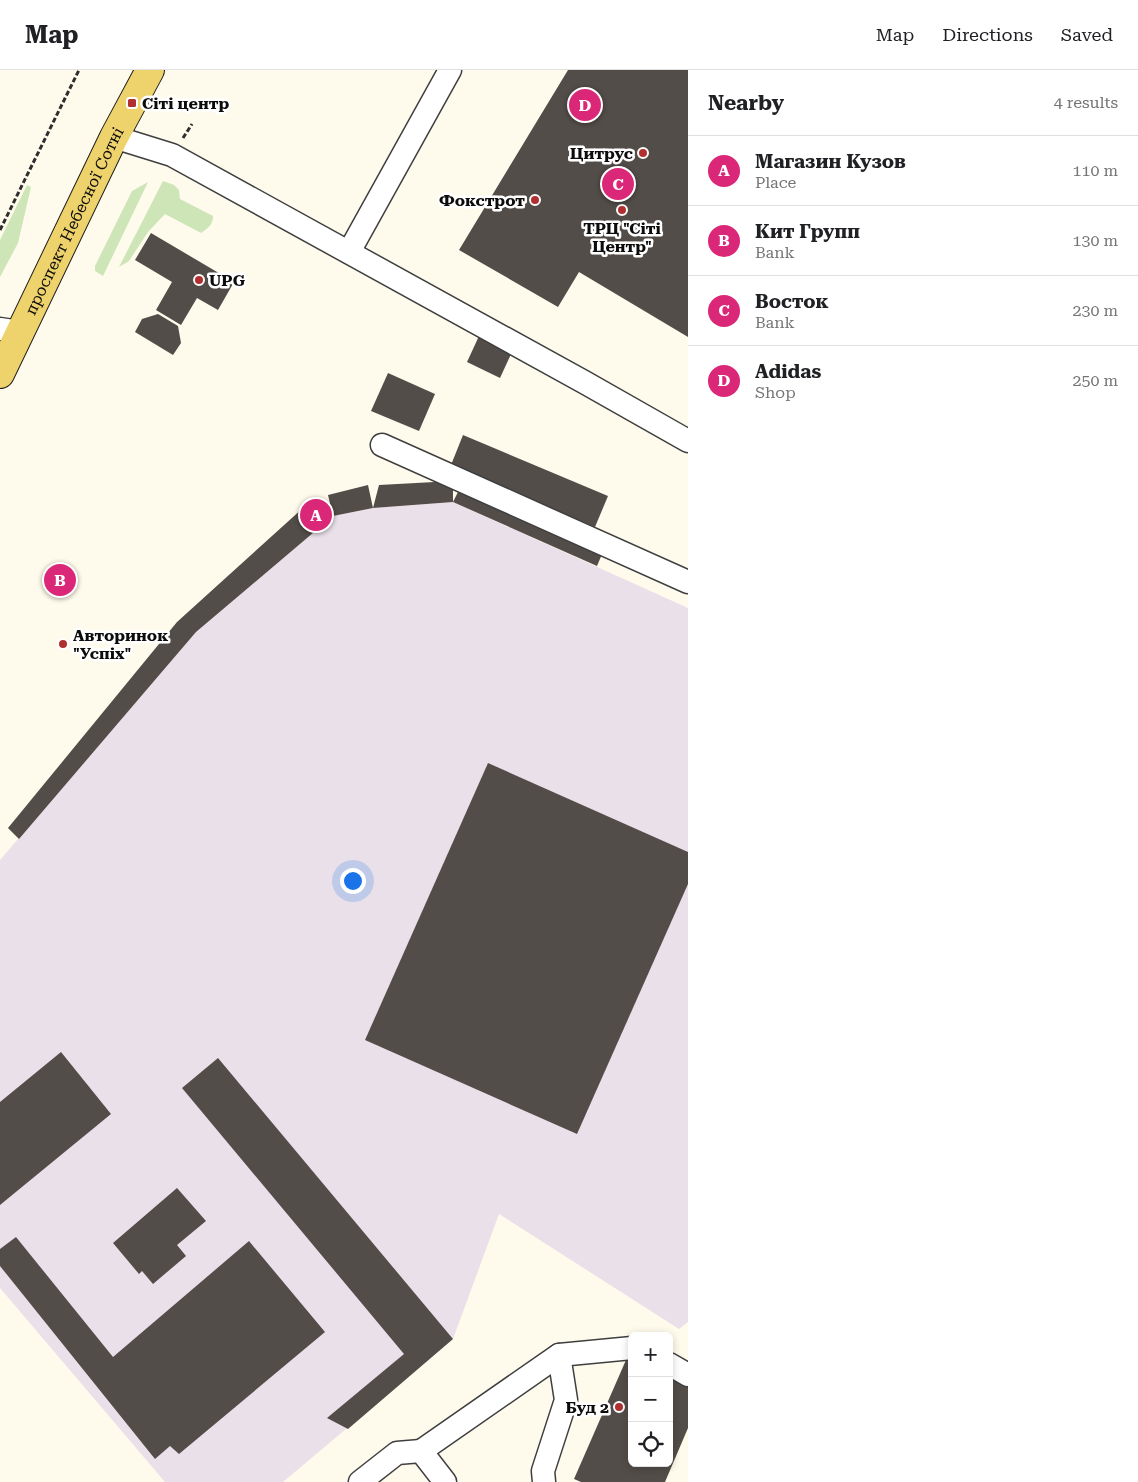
<!DOCTYPE html>
<html lang="en">
<head>
<meta charset="utf-8">
<style>
	:root { --surface:#fff; --page:#f2f2f2; --text:#202124; --muted:#757577; --line:#e0e0e0; --accent:#db2777 }
	body { margin:0; font-family:"Roboto Serif",serif; background:var(--page); color:var(--text) }
	.controls { position:absolute; right:15px; bottom:15px; display:grid; overflow:hidden; border-radius:8px; box-shadow:0 2px 8px #0003 }
	.controls button { width:45px; height:45px; display:grid; place-items:center; padding:0; border:0; border-bottom:1px solid var(--line); background:var(--surface); color:var(--text); font:25px sans-serif }
	.you { position:absolute; left:352px; top:810px; width:18px; height:18px; margin:-12px; border:4px solid #fff; border-radius:50%; background:#1a73e8; box-shadow:0 0 0 8px #1a73e833 }
	.badge { display:grid; place-items:center; width:32px; height:32px; border-radius:50%; background:var(--accent); color:#fff; font-size:16px; font-weight:700 }
	.pin { position:absolute; translate:-50% -50%; border:2px solid #fff; box-shadow:0 1px 5px #0006 }
	.list { margin:0; padding:0; list-style:none }
	h2 { display:flex; justify-content:space-between; align-items:center; height:65px; margin:0; padding:0 20px; font-size:21px }
	h2 small { font-size:16px; font-weight:400; color:var(--muted) }
	.list li { display:grid; grid-template-columns:32px 1fr auto; gap:15px; align-items:center; box-sizing:border-box; height:70px; padding:0 20px; border-top:1px solid var(--line) }
	.list b { display:block; font-size:19px; white-space:nowrap }
	.list p { margin:0; font-size:16px; white-space:nowrap; color:var(--muted) }
	.list em { font-size:16px; font-style:normal; color:var(--muted) }
	.icon { flex:none; width:28px; height:28px; fill:none; stroke:currentColor; stroke-width:2; stroke-linecap:round; stroke-linejoin:round }
	.map { position:relative; flex:none; width:688px; height:1412px; overflow:hidden }
	header { display:flex; align-items:center; gap:30px; box-sizing:border-box; height:70px; padding:0 25px; background:var(--surface); border-bottom:1px solid var(--line) }
	header strong { font-size:24px }
	nav { display:flex; gap:28px; margin-inline-start:auto; font-size:18px }
	main { display:flex }
	aside { flex:1; background:var(--surface) }
	.map>svg:first-child { display:block }
</style>
</head>
<body>
<header>
<strong>Map</strong>
<nav><a>Map</a><a>Directions</a><a>Saved</a></nav>
</header>
<main>
<div class="map">
<svg width="688" height="1412" viewBox="0 0 688 1412">
	<rect width="100%" height="100%" fill="#fefbec"/>
	<polygon fill="#e9e0ea" points="453,432 688,538 688,1252 679,1259 499,1144 453,1269 283,1412 165,1412 0,1218 0,790 196,562 333,446 373,438"/>
	<g fill="#cee5b8">
		<path d="M163 111 174 115 179 120 180 129 213 146C213 155 208 158 201 163L165 144 148 162 129 191 119 197Z"/>
		<polygon points="148,112 103,206 95,201 95,196 132,121"/>
		<polygon points="27,115 31,117 18,173 0,207 0,170"/>
	</g>
	<g fill="#534d49">
		<polygon points="568,0 688,0 688,267 579,202 558,237 459,180"/>
		<polygon points="151,163 234,212 218,240 197,228 181,255 156,240 172,212 135,190"/>
		<polygon points="158,244 178,256 181,273 173,285 135,262 142,249"/>
		<polygon points="479,266 512,282 500,308 467,292"/>
		<polygon points="388,303 435,324 419,361 371,341"/>
		<polygon points="463,365 608,426 595,457 451,395"/>
		<polygon points="453,411 453,432 373,438 379,415"/>
		<polygon points="462,414 605,477 597,496 453,432"/>
		<polygon points="368,415 373,438 333,446 196,562 19,769 8,758 177,552 314,428 333,446 328,425"/>
		<polygon points="488,693 688,782 688,814 577,1064 365,970"/>
		<polygon points="61,982 111,1044 0,1135 0,1032"/>
		<polygon points="218,988 453,1269 348,1359 327,1348 404,1284 182,1018"/>
		<polygon points="177,1118 206,1151 177,1175 186,1186 153,1214 142,1201 139,1204 113,1173"/>
		<polygon points="16,1167 113,1287 249,1171 325,1262 179,1384 170,1376 155,1389 0,1196 0,1179"/>
		<polygon points="626,1290 632,1292 632,1393 669,1393 669,1308 688,1317 688,1358 665,1412 581,1412 574,1409"/>
	</g>
	<g fill="none" stroke-linecap="round" stroke-linejoin="round">
		<g stroke="#3f3f3f" stroke-width="25">
			<g id="minor">
				<polyline points="114,67 172,85 584,312 688,371"/>
				<polyline points="349,182 450,0"/>
				<polyline points="0,259 20,262"/>
				<polyline points="382,375 688,512"/>
				<polyline points="669,1294 688,1305"/>
				<polyline points="421,1381 559,1285 632,1278"/>
				<polyline points="360,1412 397,1383 421,1381 445,1412"/>
				<polyline points="544,1412 543,1401 566,1330 559,1285"/>
			</g>
		</g>
		<g stroke="#1d1d1d" stroke-width="30">
			<g id="major">
				<path id="s1" d="M0 304 114 67 150 0"/>
			</g>
		</g>
		<g stroke="#2e2e2e" stroke-width="3" stroke-dasharray="5 2.5" stroke-linecap="butt">
			<polyline points="183,68 192,54"/>
			<polyline points="0,160 79,0"/>
		</g>
		<use href="#minor" stroke="#fff" stroke-width="22"/>
		<use href="#major" stroke="#eed26b" stroke-width="28"/>
	</g>
	<g fill="#b02f31" stroke="#fff" stroke-width="2">
		<rect x="127" y="28" width="10" height="10" rx="2.5"/>
		<circle cx="643" cy="83" r="5"/>
		<circle cx="535" cy="130" r="5"/>
		<circle cx="622" cy="140" r="5"/>
		<circle cx="199" cy="210" r="5"/>
		<circle cx="63" cy="574" r="5"/>
		<circle cx="619" cy="1337" r="5"/>
	</g>
	<g text-anchor="middle" dominant-baseline="central" stroke-width="5" stroke-linejoin="round" paint-order="stroke">
		<g font-size="16" font-weight="bold" fill="#0c0c0c" stroke="#fff" text-anchor="start">
			<text x="142" y="33">Сіті центр</text>
			<text x="633" y="83" text-anchor="end">Цитрус</text>
			<text x="525" y="130" text-anchor="end">Фокстрот</text>
			<text x="622" y="158" text-anchor="middle">ТРЦ "Сіті<tspan x="622" dy="18">Центр"</tspan></text>
			<text x="209" y="210">UPG</text>
			<text x="73" y="565">Авторинок<tspan x="73" dy="18">"Успіх"</tspan></text>
			<text x="609" y="1337" text-anchor="end">Буд 2</text>
		</g>
		<g font-size="16" fill="#0c0c0c" stroke="#fff">
			<text stroke="none"><textPath href="#s1" startOffset="170">проспект Небесної Сотні</textPath></text>
		</g>
	</g>
</svg>
<div class="controls">
<button>+</button>
<button>−</button>
<button><svg class="icon" aria-label="locate" viewBox="0 0 24 24"><circle cx="12" cy="12" r="6"/><path d="M12 2v4M12 18v4M2 12h4M18 12h4"/></svg></button>
</div>
<div class="you"></div>
<div class="pin badge" style="left:316px;top:445px">A</div>
<div class="pin badge" style="left:60px;top:510px">B</div>
<div class="pin badge" style="left:618px;top:114px">C</div>
<div class="pin badge" style="left:585px;top:35px">D</div>
</div>
<aside>
<h2>Nearby<small>4 results</small></h2>
<ul class="list">
<li><span class="badge">A</span><div><b>Магазин Кузов</b><p>Place</p></div><em>110 m</em></li>
<li><span class="badge">B</span><div><b>Кит Групп</b><p>Bank</p></div><em>130 m</em></li>
<li><span class="badge">C</span><div><b>Восток</b><p>Bank</p></div><em>230 m</em></li>
<li><span class="badge">D</span><div><b>Adidas</b><p>Shop</p></div><em>250 m</em></li>
</ul>
</aside>
</main>
</body>
</html>
